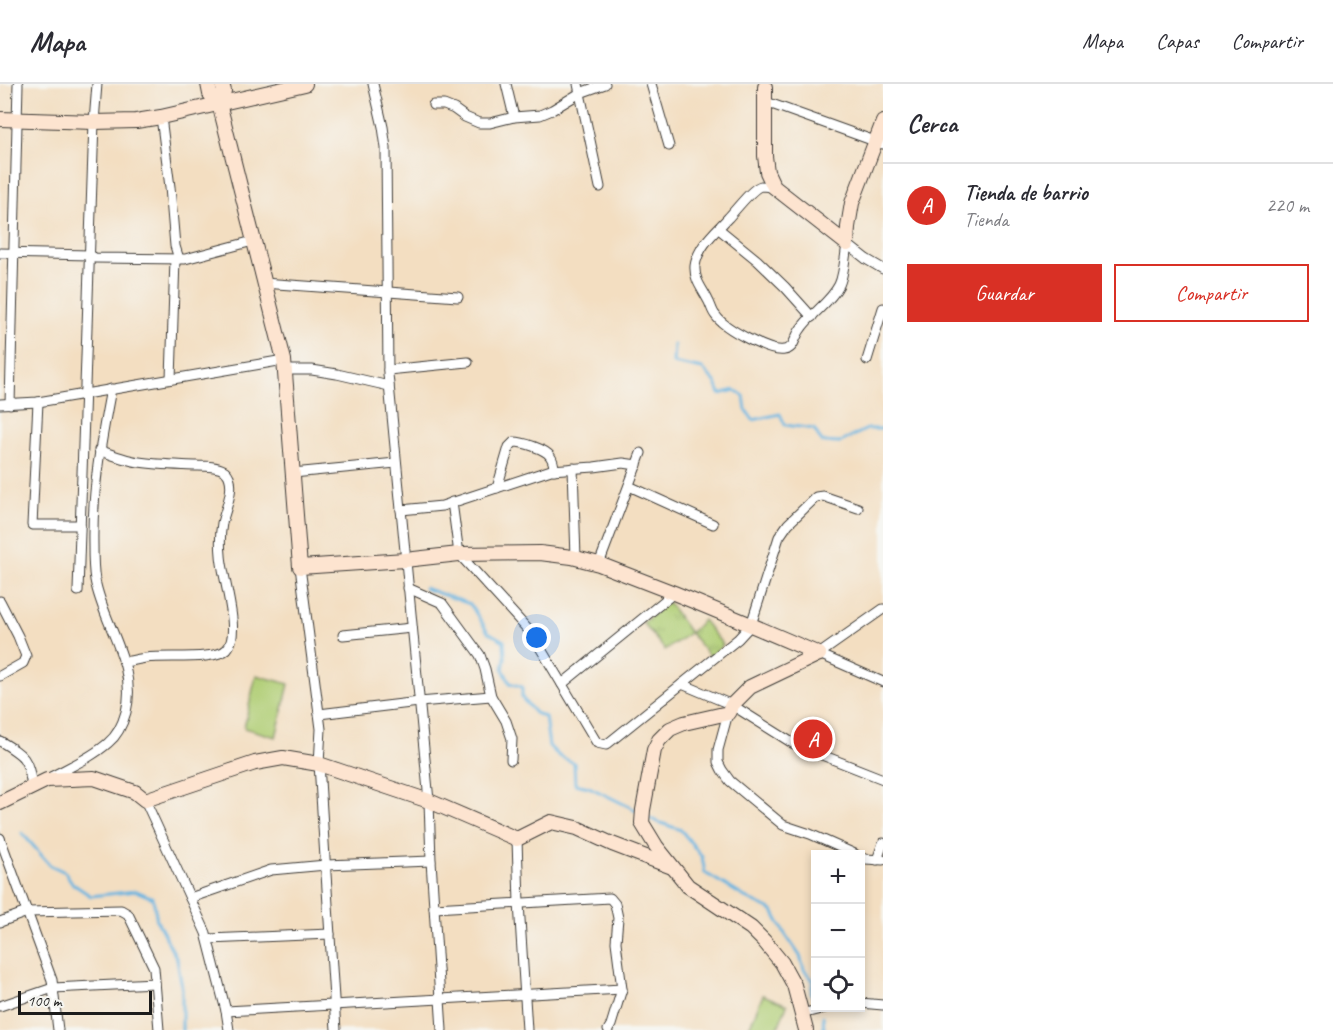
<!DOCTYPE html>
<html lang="es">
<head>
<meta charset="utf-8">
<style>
	:root { --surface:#fff; --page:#f7f7f7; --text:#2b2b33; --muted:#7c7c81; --line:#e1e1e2; --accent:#d93025 }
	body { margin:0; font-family:Caveat,sans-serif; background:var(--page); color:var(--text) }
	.controls { position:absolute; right:18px; bottom:18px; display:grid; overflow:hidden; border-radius:0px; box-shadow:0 3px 9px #0003 }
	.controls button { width:54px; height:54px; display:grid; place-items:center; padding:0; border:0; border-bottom:2px solid var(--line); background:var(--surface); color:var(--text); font:30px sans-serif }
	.scale { position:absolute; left:18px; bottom:15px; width:134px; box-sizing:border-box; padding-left:6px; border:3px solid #1c1c1c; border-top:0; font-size:16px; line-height:21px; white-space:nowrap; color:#1c1c1c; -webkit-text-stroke:4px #f6f6f2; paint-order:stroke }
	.you { position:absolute; left:537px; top:554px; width:21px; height:21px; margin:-15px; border:4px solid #fff; border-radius:50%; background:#1a73e8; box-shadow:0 0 0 9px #1a73e833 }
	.badge { display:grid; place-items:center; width:39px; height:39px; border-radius:50%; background:var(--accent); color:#fff; font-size:20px; font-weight:700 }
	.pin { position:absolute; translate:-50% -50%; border:3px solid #fff; box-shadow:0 2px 6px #0006 }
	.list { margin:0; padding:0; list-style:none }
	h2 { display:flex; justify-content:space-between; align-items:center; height:78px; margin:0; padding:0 24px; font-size:26px }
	h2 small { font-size:20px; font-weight:400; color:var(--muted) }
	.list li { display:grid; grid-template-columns:39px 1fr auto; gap:18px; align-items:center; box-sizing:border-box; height:84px; padding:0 24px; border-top:2px solid var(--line) }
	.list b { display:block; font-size:22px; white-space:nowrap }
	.list p { margin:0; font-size:20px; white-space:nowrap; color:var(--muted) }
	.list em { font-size:20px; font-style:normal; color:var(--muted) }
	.actions { display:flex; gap:12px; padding:18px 24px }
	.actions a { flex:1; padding:14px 0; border:2px solid var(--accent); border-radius:0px; text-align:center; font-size:21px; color:var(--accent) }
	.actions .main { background:var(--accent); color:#fff }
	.icon { flex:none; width:33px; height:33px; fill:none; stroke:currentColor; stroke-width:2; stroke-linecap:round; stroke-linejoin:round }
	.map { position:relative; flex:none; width:883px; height:946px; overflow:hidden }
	header { display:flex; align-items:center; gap:36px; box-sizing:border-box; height:84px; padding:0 30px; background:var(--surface); border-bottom:2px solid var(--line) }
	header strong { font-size:28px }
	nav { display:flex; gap:33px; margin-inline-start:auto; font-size:21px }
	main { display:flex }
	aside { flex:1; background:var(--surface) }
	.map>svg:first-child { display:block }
</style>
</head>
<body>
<header>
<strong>Mapa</strong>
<nav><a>Mapa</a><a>Capas</a><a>Compartir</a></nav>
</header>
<main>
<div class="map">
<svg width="883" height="946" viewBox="0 0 883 946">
	<defs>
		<pattern id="grass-tufts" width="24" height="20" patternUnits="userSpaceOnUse" patternTransform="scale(1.5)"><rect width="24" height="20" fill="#b0ce75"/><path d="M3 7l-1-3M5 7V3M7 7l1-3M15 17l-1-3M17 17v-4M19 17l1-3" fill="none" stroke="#97b065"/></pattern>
	</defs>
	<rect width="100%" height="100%" fill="#f6f6f2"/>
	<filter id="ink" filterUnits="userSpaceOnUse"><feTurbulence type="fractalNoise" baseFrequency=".0167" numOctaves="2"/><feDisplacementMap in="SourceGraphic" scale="12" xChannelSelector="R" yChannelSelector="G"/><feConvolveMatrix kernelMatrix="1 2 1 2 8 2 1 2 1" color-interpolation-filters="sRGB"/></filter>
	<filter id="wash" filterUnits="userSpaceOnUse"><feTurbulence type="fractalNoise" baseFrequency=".008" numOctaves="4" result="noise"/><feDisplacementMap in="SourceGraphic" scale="24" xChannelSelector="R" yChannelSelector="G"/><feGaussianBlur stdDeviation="1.35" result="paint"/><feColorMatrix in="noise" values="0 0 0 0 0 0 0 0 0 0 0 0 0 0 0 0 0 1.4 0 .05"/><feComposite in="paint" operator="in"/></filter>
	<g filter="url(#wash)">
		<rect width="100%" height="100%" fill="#f3dec1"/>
		<polygon fill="url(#grass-tufts)" stroke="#667548" stroke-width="1.5" points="668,518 690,549 703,536 723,561 710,573 690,549 665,566 643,539"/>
		<g fill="#b0ce75" stroke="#667548" stroke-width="1.5">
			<polygon points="256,591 289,600 276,653 244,644"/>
			<polygon points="763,911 787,921 777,946 748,946"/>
		</g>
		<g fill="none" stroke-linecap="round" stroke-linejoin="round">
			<g stroke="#66b4e0" stroke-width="3">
				<polyline points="674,261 673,279 703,285 716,299 720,310 735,306 744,312 746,326 753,336 780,330 785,341 814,345 822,358 839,359 867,345 883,345"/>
				<polyline points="424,504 470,520 488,548 504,557 505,574 503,585 510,599 522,603 522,614 535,629 545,633 549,662 559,672 574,679 575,700 589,703 636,726"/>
				<polyline points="649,734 658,738 681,746 702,773 705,789 750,816 773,827 785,850 800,872 804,886 813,896 811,910 816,915"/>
				<polyline points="22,749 50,781 65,788 73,800 91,812 136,807 153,814 157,837 177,875 182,904 182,946"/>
				<polyline points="823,932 824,946"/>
			</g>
		</g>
	</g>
	<g filter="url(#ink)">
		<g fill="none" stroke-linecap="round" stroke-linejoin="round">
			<g stroke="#3c3935" stroke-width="11">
				<g id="street">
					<polyline points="373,0 383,43 386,64 388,290 429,717 431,777 442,946"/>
					<polyline points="506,0 514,33"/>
					<polyline points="578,0 600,103"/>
					<polyline points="651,0 669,62"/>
					<polyline points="766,18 883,60"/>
					<polyline points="433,21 444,21 454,25 465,33 479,39 490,39 514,33 540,31 552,26 580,9 605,0"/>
					<polyline points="161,33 170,103 175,162 179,175"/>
					<path d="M774 103C770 103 765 102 761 102 752 104 735 127 728 134 715 148 698 162 695 182 694 196 702 204 708 216 711 221 712 228 716 232 724 244 770 269 784 266 795 265 794 254 800 246 810 230 830 219 839 201 844 191 845 172 847 160L866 175 883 185"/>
					<polyline points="719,145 757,176 785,203 812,233"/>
					<polyline points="0,169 90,171 95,174 185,175 253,157"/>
					<polyline points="263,199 458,213"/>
					<polyline points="867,276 883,224"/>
					<polyline points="285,286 312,286 337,290 389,302"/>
					<polyline points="388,286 468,278"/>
					<polyline points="171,295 175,175"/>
					<polyline points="38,318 32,441 80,441"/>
					<polyline points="0,320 38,318 284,276"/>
					<polyline points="10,320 18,0"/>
					<path d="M99 366C112 371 125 376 139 378 158 381 178 381 198 382 206 382 218 382 225 387 238 398 225 426 222 439 220 450 220 461 221 471 222 493 242 549 227 565 216 577 165 571 146 574 139 575 131 577 124 578"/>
					<polyline points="573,384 576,474"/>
					<polyline points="293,389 396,379"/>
					<polyline points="629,402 713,440"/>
					<path d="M497 404 509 363 514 358C523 358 545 365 550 372 553 376 554 380 554 386"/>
					<polyline points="452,418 459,470 532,550 597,659 606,661 738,555 751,541 779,453 788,440 816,413 823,412 858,424"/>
					<polyline points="401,426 442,422 551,386 594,383 623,379 637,381"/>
					<polyline points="599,480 641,369"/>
					<polyline points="300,483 321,645 319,680 336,946"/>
					<polyline points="408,504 442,519 480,571 485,585 491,612 506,637 512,655 511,676"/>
					<polyline points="78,507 94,38 97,0"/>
					<polyline points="0,517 18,552 26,572 23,579 0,592"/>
					<polyline points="343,551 412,544"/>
					<polyline points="819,570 883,525"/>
					<polyline points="819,570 883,598"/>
					<polyline points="562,600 674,509"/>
					<polyline points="682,600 732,621 794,660 883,695"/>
					<polyline points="728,629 718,666 718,678 722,686 730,697 783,741 810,750 855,770"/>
					<polyline points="319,630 419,618 491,612"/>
					<path d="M0 657C25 672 28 674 32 703"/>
					<path d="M49 694C69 683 91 674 108 659 118 651 123 639 126 628 138 581 103 540 95 496 93 485 93 472 93 460 92 407 101 357 111 305"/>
					<polyline points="145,716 206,849 226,927 229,946"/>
					<polyline points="0,754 52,896 58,946"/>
					<polyline points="517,755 519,819 527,946"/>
					<polyline points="860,773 865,775 883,776"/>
					<polyline points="877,776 883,759"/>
					<polyline points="190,814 271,786 326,781 431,777"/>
					<polyline points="434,824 610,814 615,820 618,834 616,858 622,905 611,941 608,946"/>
					<polyline points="0,838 27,828 121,826 128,830 154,884 159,946"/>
					<polyline points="208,855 330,850"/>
					<polyline points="860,919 883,921"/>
					<polyline points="0,922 53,904 155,899"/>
					<polyline points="226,927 622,905"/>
					<polyline points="801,930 825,924"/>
				</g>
			</g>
			<g stroke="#3c3935" stroke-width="16">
				<g id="secondary">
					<polyline points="208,0 210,10 219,19 284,276 300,483 405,476 459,470 540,469 572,473 599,480 674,509 751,541 819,570"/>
					<polyline points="765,3 765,72 767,88 774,103 847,160"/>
					<polyline points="219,19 224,7 222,0"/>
					<polyline points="0,35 94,38 136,37 161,33 305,0"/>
					<polyline points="847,160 848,143 852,119 883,38"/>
					<polyline points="0,719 47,696 94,694 135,708 145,716 255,679 283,674 319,680 429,717 517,755 551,738 577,744 612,760 672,783"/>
					<polyline points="806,946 794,901 782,879 764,857 751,844 688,802 656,762 642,739 643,726 654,666 659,656 670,645 684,639 728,629 732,621 750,603 819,570"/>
				</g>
			</g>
			<use href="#street" stroke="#fff" stroke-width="9"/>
			<use href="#secondary" stroke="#fde4d0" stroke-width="14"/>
		</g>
	</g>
</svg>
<div class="controls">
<button>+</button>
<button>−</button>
<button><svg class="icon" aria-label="locate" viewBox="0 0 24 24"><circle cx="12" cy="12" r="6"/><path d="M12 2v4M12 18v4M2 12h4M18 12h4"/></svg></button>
</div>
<div class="scale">100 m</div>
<div class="you"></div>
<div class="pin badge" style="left:813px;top:655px">A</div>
</div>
<aside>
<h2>Cerca<small></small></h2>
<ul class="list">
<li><span class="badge">A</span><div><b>Tienda de barrio</b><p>Tienda</p></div><em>220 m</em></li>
</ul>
<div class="actions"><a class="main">Guardar</a><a>Compartir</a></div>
</aside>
</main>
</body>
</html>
